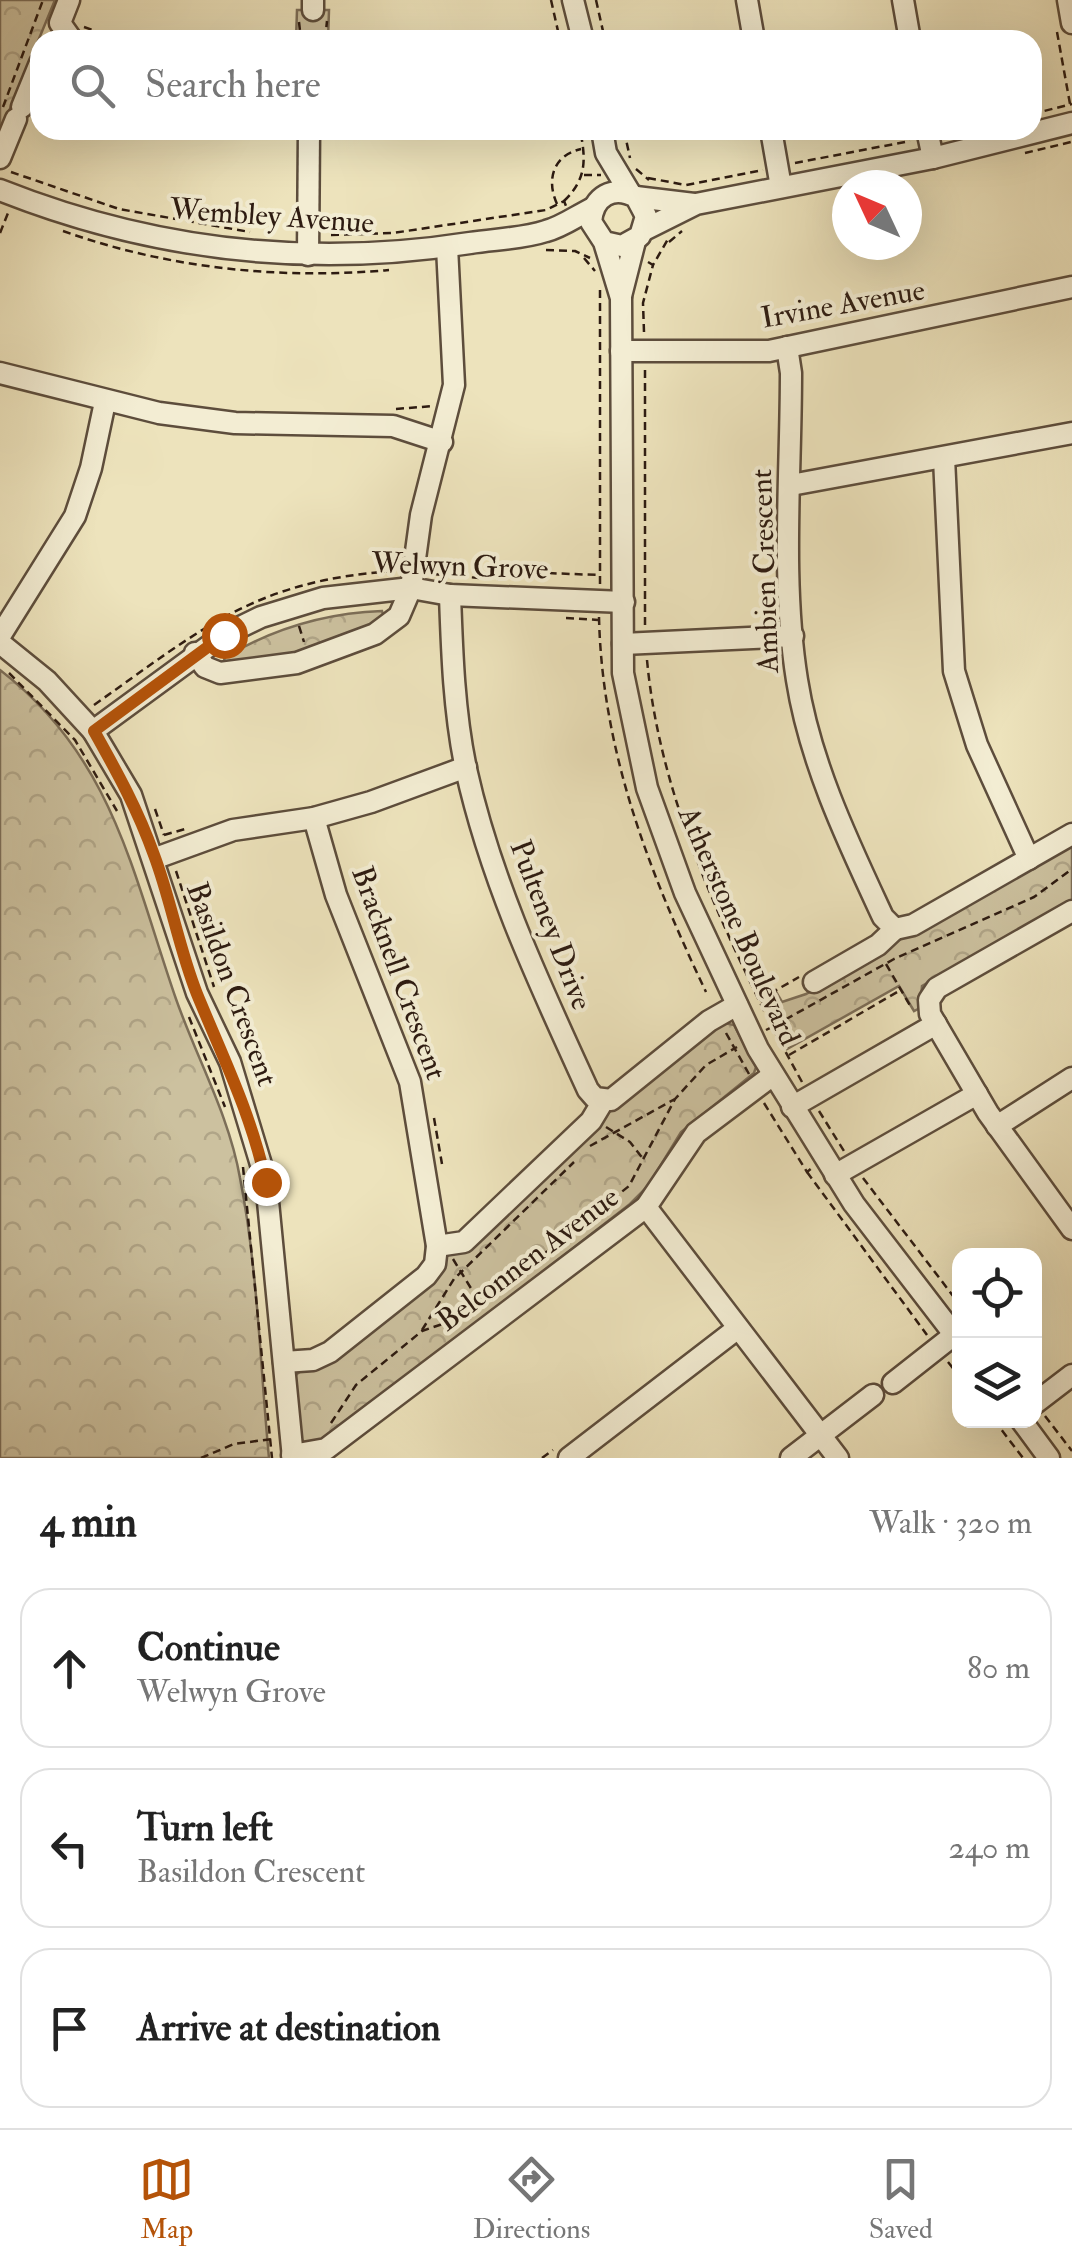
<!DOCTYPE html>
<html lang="en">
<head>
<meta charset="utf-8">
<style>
	:root { --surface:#fff; --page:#f6f6f6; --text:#222; --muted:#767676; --line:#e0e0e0; --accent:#b45309 }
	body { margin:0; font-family:"IM FELL Double Pica",serif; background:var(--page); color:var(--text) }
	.controls { position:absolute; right:30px; bottom:30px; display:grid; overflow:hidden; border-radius:20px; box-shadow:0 10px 40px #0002 }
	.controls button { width:90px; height:90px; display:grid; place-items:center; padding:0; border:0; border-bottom:2px solid var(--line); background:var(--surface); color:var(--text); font:50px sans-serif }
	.compass { position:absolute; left:832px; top:170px; width:90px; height:90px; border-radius:50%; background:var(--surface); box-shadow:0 10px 40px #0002; rotate:314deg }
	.stop { position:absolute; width:30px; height:30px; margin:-22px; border:8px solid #b45309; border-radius:50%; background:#fff }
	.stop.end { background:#b45309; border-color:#fff; box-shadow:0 2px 10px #0008 }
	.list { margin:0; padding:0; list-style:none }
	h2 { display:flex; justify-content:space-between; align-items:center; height:130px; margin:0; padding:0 40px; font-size:42px }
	h2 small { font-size:32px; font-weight:400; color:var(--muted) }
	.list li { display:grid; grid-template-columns:65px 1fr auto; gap:30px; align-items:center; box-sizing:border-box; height:160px; margin:0 20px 20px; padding:0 20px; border:2px solid var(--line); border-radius:30px }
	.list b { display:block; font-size:38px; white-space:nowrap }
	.list p { margin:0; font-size:32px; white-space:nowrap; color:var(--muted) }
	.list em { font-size:32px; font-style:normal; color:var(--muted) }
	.icon { flex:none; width:55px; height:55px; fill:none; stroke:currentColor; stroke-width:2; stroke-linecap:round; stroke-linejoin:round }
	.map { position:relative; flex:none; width:1072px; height:1458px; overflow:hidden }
	.search { position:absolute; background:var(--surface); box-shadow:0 10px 40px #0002; left:30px; right:30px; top:30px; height:110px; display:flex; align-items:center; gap:25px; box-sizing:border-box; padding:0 35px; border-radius:30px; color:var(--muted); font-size:38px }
	.sheet { height:670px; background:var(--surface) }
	nav { display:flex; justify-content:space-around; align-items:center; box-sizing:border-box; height:140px; border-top:2px solid var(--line); background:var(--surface); font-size:28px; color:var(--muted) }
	nav a { display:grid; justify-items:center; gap:5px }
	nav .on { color:var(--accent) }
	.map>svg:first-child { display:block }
</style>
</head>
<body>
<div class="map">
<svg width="1072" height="1458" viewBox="0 0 1072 1458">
	<defs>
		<pattern id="forest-crowns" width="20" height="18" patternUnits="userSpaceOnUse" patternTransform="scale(2.5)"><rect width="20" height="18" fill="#ccc19f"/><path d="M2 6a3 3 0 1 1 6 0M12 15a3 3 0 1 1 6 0" fill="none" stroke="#b0a588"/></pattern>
	</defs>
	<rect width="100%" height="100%" fill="#ede3bc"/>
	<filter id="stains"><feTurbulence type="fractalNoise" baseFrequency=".002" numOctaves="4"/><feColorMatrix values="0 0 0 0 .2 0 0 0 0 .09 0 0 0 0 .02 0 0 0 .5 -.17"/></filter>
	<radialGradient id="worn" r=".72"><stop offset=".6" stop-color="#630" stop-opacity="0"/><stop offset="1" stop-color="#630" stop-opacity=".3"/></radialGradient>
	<g fill="url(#forest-crowns)" stroke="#7c6e58" stroke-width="2.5">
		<polygon points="0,0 55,0 0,133"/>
		<polygon points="297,10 329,10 328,40 296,40"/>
		<path d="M382 611 385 622 317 650 226 667 224 658C272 629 326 613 382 611Z"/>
		<path d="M0 670C113 757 132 872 176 999 197 1059 229 1115 240 1178 258 1269 260 1365 269 1458H0Z"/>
		<polygon points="1072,838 1072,900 922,986 920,1008 914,1011 899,986 787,1049 781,1038 787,1033 771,1002 763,1003 760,999 775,990 782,1002 806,994"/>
		<polygon points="724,1023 734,1025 756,1067 754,1073 681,1132 648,1186 630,1204 322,1443 306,1444 299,1437 293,1379 297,1374 444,1253 602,1112 712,1026"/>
	</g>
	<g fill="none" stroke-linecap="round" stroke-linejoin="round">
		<g stroke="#5d4d3c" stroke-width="25">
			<g id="minor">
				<polyline points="69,0 60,23 72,40"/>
				<polyline points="573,0 583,40"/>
				<polyline points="747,0 754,40"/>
				<polyline points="903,0 910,40"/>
				<polyline points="1068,0 1072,23"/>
				<polyline points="313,10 313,0"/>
				<polyline points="22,107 40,63"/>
				<polyline points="602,130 606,153 630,193"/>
				<polyline points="771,130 781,187"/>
				<polyline points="927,130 933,158"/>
				<polyline points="0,158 16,119"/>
				<path d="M0 190C151 250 310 268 470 243 495 239 522 239 546 231 562 227 578 215 593 208"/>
				<polyline points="636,197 694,204"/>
				<polyline points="644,230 696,204 933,158 1072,123"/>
				<path d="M604 242 622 246 640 236 646 216 636 197C613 185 593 196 591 222L604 242 621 298 623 673 647 788 685 893 758 1049 854 1204 960 1342"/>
				<polyline points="308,255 309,130"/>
				<polyline points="621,296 635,241"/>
				<path d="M787 347 791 373C791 474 781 580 797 680 810 763 848 842 883 917L895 929 913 925 1072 834"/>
				<polyline points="621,351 769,351 1072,287"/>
				<polyline points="0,373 159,413 235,423 393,426 442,442"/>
				<polyline points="944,458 954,671 977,745 1029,859"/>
				<polyline points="791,485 1072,433"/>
				<path d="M450 595C452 653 454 712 466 769 491 882 540 985 588 1090L595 1098 611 1100 709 1021 737 1005"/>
				<polyline points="0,636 75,516 91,468 105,402"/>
				<polyline points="0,643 47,681 93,731 131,795 197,993 230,1062 266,1181 293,1458"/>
				<polyline points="623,644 793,636"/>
				<polyline points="195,653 205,667 220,673 297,663 375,634 399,616 411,588 421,515 454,385 447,247"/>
				<polyline points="93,731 224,635 261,617 323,598 411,588 450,595 624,602"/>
				<polyline points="156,858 233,830 314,818 371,802 466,767"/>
				<polyline points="1072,911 937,988 929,1000 930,1014 988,1113 1072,1229"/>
				<polyline points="814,982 878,945 895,929"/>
				<polyline points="792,1107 936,1024"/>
				<polyline points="997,1126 1072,1078"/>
				<polyline points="835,1175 977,1094"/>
				<polyline points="646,1207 838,1458"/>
				<polyline points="437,1246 464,1242 591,1121 603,1101"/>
				<polyline points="284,1362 313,1360 330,1352 426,1276 435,1264 437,1246 410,1082 336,895 314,818"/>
				<polyline points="893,1383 954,1335"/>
				<polyline points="1034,1404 1072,1375"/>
				<polyline points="1021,1420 1049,1458"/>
				<polyline points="292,1455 326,1449 646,1207 696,1133 773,1075"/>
				<polyline points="569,1458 738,1328"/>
				<polyline points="791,1458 873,1395"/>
			</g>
		</g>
		<g stroke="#2d1b11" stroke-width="2.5" stroke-dasharray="8 5" stroke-linecap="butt">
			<polyline points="551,0 560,40"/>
			<polyline points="596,0 605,40"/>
			<polyline points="299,22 301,40"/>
			<polyline points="84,27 121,40"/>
			<polyline points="1057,32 1070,104"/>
			<polyline points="325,40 327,21"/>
			<polyline points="3,107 43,0"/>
			<polyline points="1032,114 1072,104"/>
			<polyline points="624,130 630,158"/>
			<polyline points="947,134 964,130"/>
			<polyline points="1025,153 1071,142"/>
			<polyline points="795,163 910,141"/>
			<polyline points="636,169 649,180"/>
			<polyline points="11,172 119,209 250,232"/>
			<polyline points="584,175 601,175"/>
			<polyline points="648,178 686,185 763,170"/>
			<path d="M564 201C587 179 586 159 580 130"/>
			<path d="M557 204C546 180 553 155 581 149"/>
			<path d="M63 231C167 268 279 280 389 270"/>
			<polyline points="0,233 8,213"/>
			<polyline points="331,235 393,233 546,210 564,201 566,206"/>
			<polyline points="669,242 682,231"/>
			<polyline points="546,250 575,251 590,258"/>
			<polyline points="584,258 595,271"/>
			<polyline points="648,262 653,265 668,239"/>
			<polyline points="644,332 643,303 653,265"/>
			<polyline points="645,370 645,627"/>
			<polyline points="396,409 433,406"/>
			<polyline points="433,574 479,578"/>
			<polyline points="497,579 546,573 599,575"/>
			<polyline points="600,584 600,287"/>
			<path d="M599 617C602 751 649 872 706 992"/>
			<polyline points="566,618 598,620"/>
			<polyline points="299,626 304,642"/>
			<path d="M647 660C659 790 715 911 772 1027L766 1030"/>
			<polyline points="9,673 75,740 117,811"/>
			<path d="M94 705C203 628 256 580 395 571"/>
			<polyline points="155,809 164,835"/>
			<polyline points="164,835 185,829"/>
			<polyline points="176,871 214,987"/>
			<polyline points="886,964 912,1009"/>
			<polyline points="759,1000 799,977"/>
			<polyline points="189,1017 225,1107"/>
			<polyline points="726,1033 749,1074"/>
			<polyline points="789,1055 899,991"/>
			<polyline points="802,1082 772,1027 894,959 1034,897 1072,869"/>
			<polyline points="764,1103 807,1172 812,1168"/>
			<polyline points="819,1111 844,1151"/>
			<polyline points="434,1118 442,1164"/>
			<polyline points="606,1127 630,1142 644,1160"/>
			<polyline points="590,1146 675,1099"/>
			<polyline points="243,1167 272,1458"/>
			<polyline points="807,1172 927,1335"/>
			<polyline points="863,1178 960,1305"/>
			<polyline points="453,1259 480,1303"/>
			<polyline points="422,1330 454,1279 574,1162"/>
			<polyline points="948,1362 960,1377"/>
			<polyline points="1045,1416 1072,1451"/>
			<polyline points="994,1420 1023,1458"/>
			<polyline points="331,1423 356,1385 422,1331 463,1317 480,1305 629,1186 675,1099 706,1065 737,1047"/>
			<polyline points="201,1458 234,1444 272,1439"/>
			<polyline points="542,1458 553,1450"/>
		</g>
		<use href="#minor" stroke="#f3edd3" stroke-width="20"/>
	</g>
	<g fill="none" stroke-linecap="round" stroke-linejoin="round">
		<path stroke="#b45309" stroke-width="12" d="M224 635 94 731C117 772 138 810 154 855 171 900 179 949 197 994 224 1060 250 1111 266 1182"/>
	</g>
	<g text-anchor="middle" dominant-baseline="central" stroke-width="8" stroke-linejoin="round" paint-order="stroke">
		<g font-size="30" fill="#2d1b11" stroke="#f3edd3">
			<text transform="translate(272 216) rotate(4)">Wembley Avenue</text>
			<text transform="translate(843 304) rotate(-10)">Irvine Avenue</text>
			<text transform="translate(460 566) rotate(2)">Welwyn Grove</text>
			<text transform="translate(765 571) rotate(-92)">Ambien Crescent</text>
			<text transform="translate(551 925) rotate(69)">Pulteney Drive</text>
			<text transform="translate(739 926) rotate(66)">Atherstone Boulevard</text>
			<text transform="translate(399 973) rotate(70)">Bracknell Crescent</text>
			<text transform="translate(232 984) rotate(70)">Basildon Crescent</text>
			<text transform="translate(528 1259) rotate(-37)">Belconnen Avenue</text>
		</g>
	</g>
	<rect width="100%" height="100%" filter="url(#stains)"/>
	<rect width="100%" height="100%" fill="url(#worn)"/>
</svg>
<div class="controls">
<button><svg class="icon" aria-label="locate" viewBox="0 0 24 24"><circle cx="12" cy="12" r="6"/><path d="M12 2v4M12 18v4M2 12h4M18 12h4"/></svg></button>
<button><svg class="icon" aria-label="layers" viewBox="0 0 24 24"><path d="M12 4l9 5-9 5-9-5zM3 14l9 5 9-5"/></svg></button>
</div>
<svg class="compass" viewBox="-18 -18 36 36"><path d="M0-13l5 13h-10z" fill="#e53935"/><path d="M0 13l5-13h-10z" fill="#767676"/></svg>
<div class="stop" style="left:224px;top:635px"></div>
<div class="stop end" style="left:266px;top:1182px"></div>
<div class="search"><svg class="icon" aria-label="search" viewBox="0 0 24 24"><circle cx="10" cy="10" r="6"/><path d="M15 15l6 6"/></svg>Search here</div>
</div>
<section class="sheet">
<h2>4 min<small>Walk · 320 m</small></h2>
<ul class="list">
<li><svg class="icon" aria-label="ahead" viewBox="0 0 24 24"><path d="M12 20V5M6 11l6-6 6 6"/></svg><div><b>Continue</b><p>Welwyn Grove</p></div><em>80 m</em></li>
<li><svg class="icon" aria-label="left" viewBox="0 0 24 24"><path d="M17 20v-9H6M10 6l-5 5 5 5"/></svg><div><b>Turn left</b><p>Basildon Crescent</p></div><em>240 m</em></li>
<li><svg class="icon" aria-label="arrive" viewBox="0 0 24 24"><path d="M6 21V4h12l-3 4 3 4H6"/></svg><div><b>Arrive at destination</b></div></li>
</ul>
</section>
<nav>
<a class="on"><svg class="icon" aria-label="map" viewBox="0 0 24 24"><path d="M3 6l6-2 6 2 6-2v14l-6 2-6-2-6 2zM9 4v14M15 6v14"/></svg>Map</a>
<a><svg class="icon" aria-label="directions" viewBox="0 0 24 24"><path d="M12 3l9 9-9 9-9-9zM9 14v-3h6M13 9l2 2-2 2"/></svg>Directions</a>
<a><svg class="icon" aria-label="saved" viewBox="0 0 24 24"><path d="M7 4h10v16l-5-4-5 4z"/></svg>Saved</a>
</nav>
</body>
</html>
